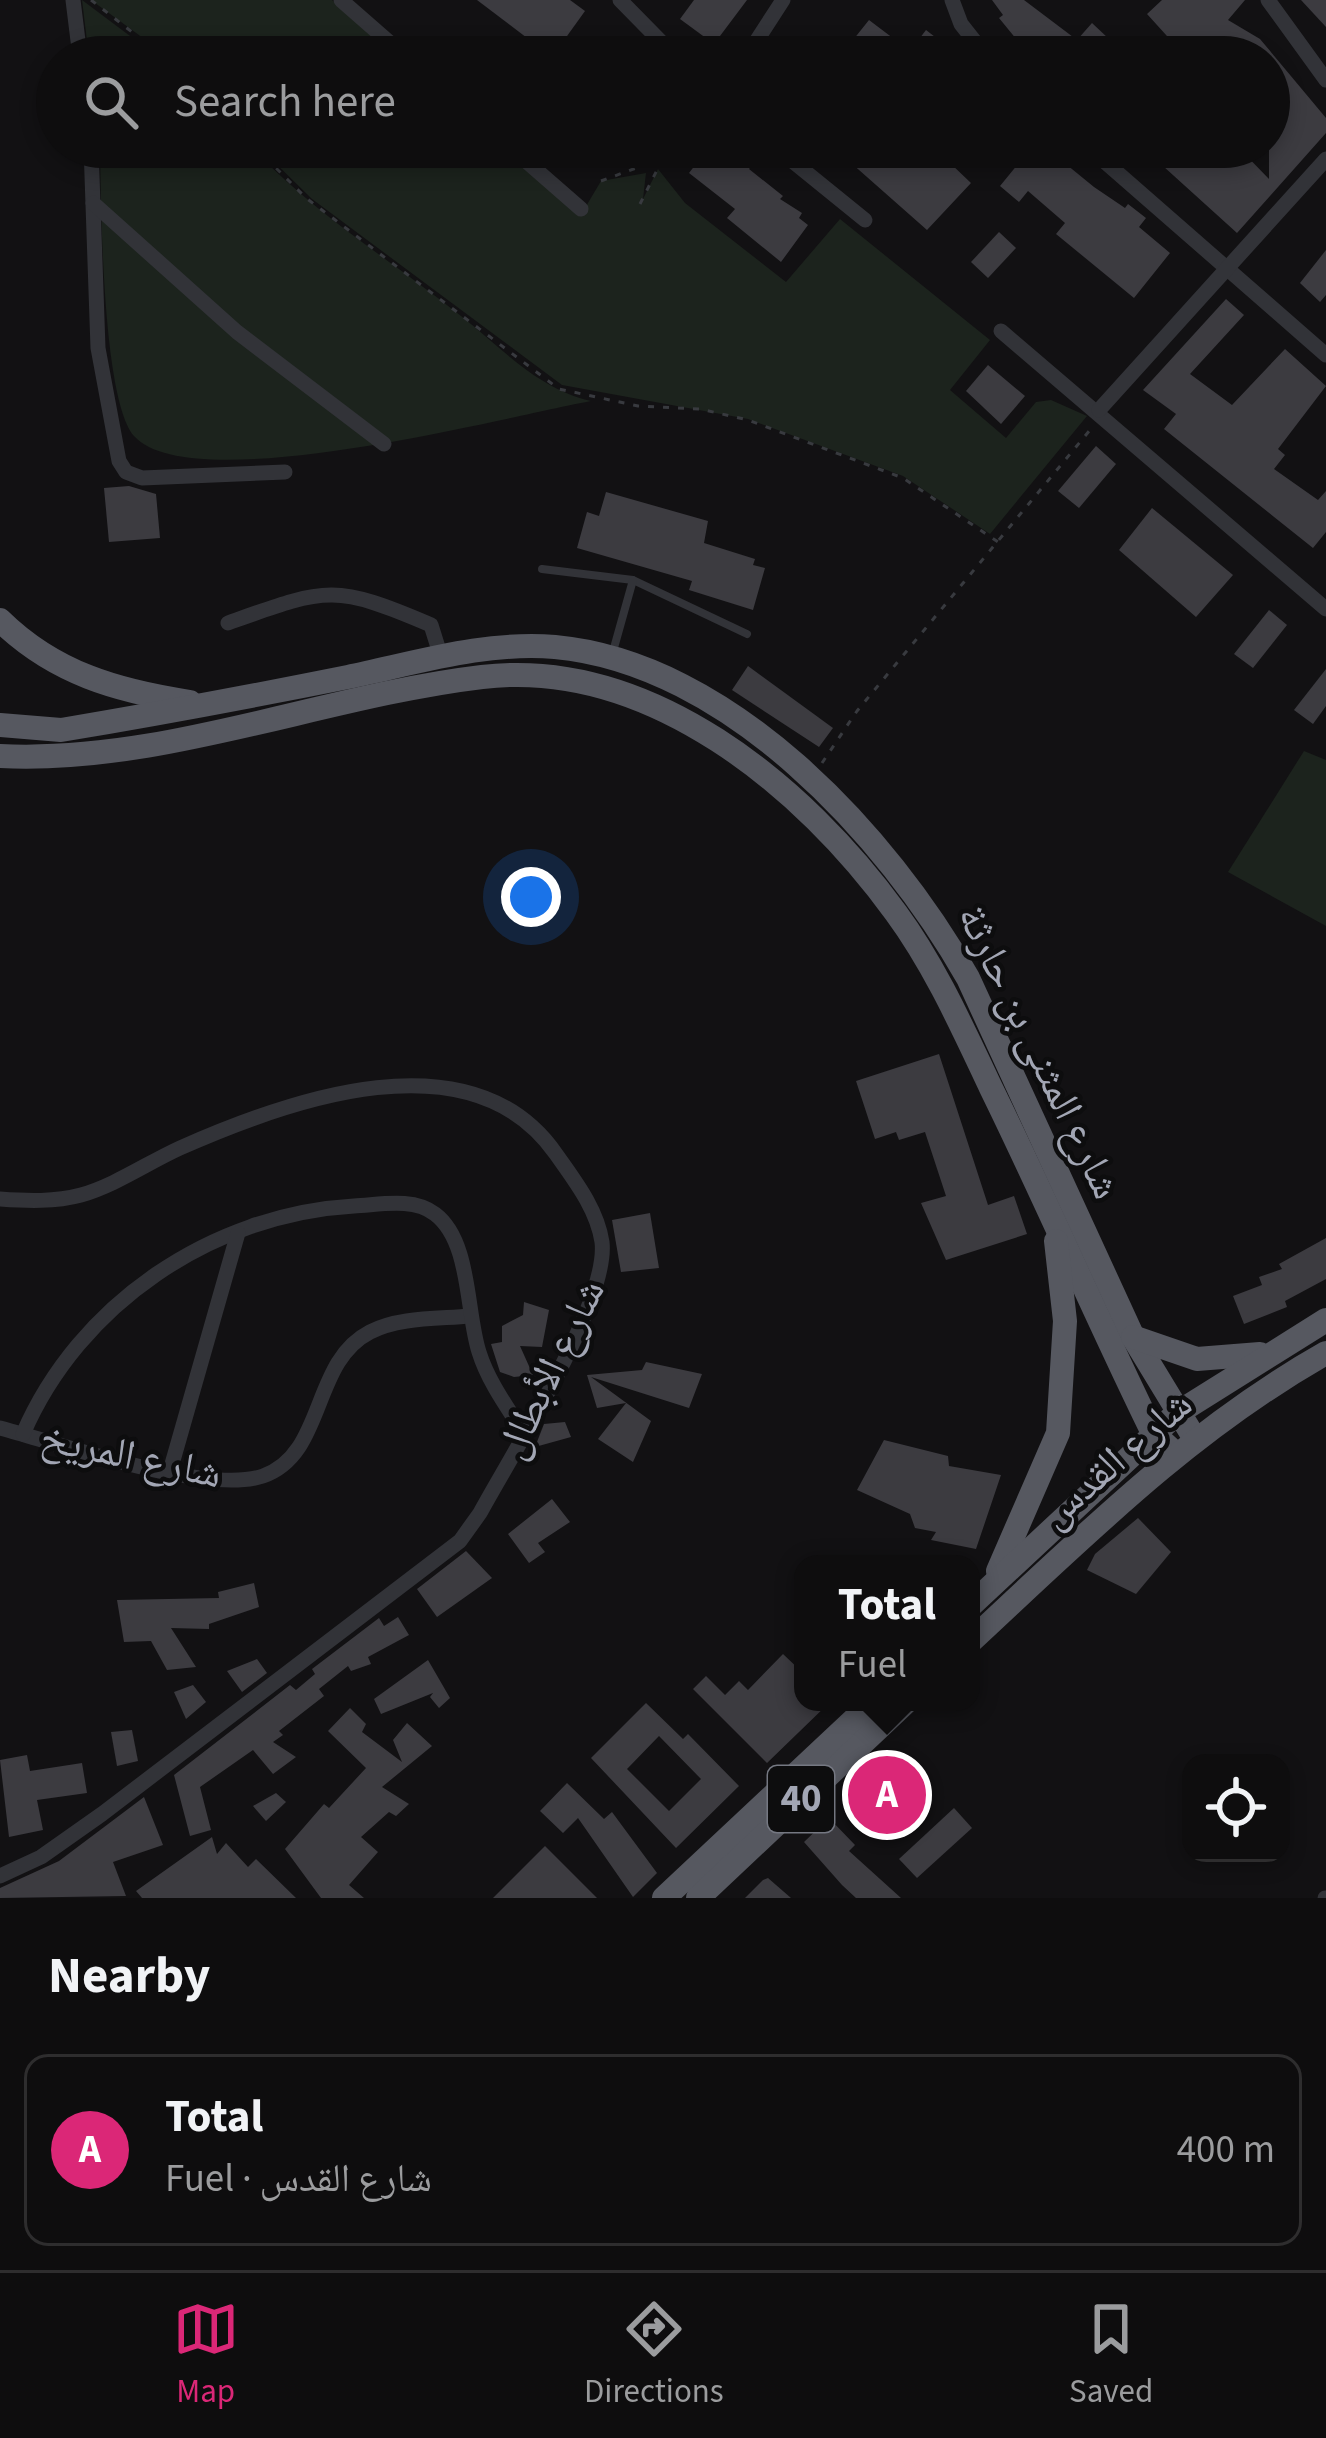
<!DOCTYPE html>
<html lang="en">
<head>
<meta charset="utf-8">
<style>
	:root { --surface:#0e0d0e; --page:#1c1b1c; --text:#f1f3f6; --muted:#9b9c9e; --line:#2e2d2e; --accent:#db2777 }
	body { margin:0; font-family:"Source Sans 3","Noto Naskh Arabic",sans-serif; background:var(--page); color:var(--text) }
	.controls { position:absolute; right:36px; bottom:36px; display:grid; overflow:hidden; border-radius:24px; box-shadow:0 6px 18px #0003 }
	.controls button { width:108px; height:108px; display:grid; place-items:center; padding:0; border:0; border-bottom:3px solid var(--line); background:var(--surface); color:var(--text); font:60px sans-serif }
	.you { position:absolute; left:531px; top:897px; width:42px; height:42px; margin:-30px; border:9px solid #fff; border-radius:50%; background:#1a73e8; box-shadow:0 0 0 18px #1a73e833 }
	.badge { display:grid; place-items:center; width:78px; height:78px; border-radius:50%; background:var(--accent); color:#fff; font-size:39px; font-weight:700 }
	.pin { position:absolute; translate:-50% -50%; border:6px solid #fff; box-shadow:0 3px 12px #0006 }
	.popup { position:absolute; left:794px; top:1555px; width:186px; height:156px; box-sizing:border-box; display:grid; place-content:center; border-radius:24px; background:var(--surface); filter:drop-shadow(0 3px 9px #0005); font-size:39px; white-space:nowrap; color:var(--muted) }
	.popup b { font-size:45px; color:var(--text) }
	.popup::after { content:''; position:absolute; left:50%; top:100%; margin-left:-24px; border:24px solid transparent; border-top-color:var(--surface) }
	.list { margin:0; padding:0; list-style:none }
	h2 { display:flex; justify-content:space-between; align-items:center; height:156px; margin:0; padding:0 48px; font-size:51px }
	h2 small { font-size:39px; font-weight:400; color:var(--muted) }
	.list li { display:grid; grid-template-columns:78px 1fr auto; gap:36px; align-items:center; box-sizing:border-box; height:192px; margin:0 24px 24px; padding:0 24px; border:3px solid var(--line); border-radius:24px }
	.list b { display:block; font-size:45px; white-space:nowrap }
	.list p { margin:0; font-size:39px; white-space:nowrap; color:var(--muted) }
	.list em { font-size:39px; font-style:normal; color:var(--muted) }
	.icon { flex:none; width:66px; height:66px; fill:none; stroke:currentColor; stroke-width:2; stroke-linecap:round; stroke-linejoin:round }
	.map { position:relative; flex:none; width:1326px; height:1898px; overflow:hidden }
	.search { position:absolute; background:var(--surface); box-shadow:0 6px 18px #0003; left:36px; right:36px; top:36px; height:132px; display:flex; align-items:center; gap:30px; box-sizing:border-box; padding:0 42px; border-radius:66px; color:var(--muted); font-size:45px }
	.sheet { height:372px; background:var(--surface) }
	nav { display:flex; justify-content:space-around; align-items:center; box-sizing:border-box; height:168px; border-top:3px solid var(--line); background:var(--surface); font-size:33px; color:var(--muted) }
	nav a { display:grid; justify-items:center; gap:6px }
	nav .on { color:var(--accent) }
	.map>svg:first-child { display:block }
</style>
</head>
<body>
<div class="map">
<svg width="1326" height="1898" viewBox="0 0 1326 1898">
	<rect width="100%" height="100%" fill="#121113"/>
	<g fill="#1c231d">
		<polygon points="82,0 158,57 89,57"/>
		<polygon points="91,0 332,0 398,57 169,57"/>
		<path d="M100 147H251C318 217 387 257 461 316 504 350 537 388 591 401 509 416 191 500 134 436 102 399 101 202 100 147Z"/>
		<polygon points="259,147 502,147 582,213 601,181 646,173 643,199 658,169 685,203 786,282 840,219 990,340 950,390 1006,438 1036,402 1051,400 1087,416 990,534 903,476 748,419 562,385 312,199"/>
		<polygon points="1304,751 1326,760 1326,926 1228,872"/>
	</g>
	<g fill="#3c3b40" fill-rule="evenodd">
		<polygon points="477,0 570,0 585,11 552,57"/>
		<polygon points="694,0 747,0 714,44 680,19"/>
		<polygon points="992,0 1024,0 1077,40 1092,23 1109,39 1091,57 1031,57 999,18 1003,15"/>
		<polygon points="1162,0 1245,0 1228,20 1260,39 1326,118 1326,133 1237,233 1142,147 1238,147 1269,179 1269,57 1186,57 1147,14"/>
		<polygon points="1301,0 1326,0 1326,27"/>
		<polygon points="869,20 910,51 926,30 939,40 939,57 853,57 845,50"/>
		<polygon points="709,147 731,147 753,164 749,169 783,196 780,199 802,213 799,218 808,225 781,262 727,218 735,209 689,173"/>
		<polygon points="833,147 963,147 950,163 971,183 927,230"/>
		<polygon points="1032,147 1045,147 1094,187 1125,208 1128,204 1146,218 1139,227 1170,253 1134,298 1056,234 1065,223 1028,191 1019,202 1000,186"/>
		<polygon points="999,232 1016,248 988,278 971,262"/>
		<polygon points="1326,250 1326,295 1320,302 1300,283"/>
		<polygon points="1226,299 1244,315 1190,374 1232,405 1285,349 1326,386 1278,449 1285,455 1274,469 1318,500 1326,491 1326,532 1313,548 1164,429 1176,414 1143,390"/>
		<polygon points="988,365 1025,396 1001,424 966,391"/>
		<polygon points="1096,446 1116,464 1079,508 1058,491"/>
		<polygon points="129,486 156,494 160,538 109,542 104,488"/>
		<polygon points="606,492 708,521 704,543 755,559 753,565 765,568 753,610 689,590 692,581 577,548 587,512 599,516"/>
		<polygon points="1152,508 1233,575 1196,617 1119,550"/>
		<polygon points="1269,610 1287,625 1253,668 1234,654"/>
		<polygon points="748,666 833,728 819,747 732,690"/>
		<polygon points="1326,669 1326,706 1313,724 1294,710"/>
		<polygon points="939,1054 988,1205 1014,1196 1027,1234 946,1260 921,1203 946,1196 925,1132 899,1140 896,1132 875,1139 856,1081"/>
		<polygon points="650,1213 659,1268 621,1272 612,1220"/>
		<polygon points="1326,1238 1326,1279 1285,1301 1287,1307 1244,1324 1233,1296 1262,1285 1259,1277 1282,1269 1279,1264"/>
		<polygon points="524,1302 549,1310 542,1347 520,1346 533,1375 514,1377 500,1372 491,1344 502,1342 502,1326 523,1315"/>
		<polygon points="646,1362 702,1374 689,1408 591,1377 651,1421 633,1462 598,1439 626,1403 597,1408 587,1375 642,1370"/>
		<polygon points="565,1422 571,1437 535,1447 544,1424"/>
		<polygon points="884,1440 948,1456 949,1466 1001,1475 976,1549 931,1540 936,1532 915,1528 910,1514 857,1490"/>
		<polygon points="552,1499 570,1522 538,1543 545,1552 529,1563 508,1534"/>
		<polygon points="1138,1518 1171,1552 1136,1594 1087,1570 1095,1554"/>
		<polygon points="466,1551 492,1578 437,1617 417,1589"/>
		<polygon points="254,1583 259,1607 209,1624 209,1629 171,1628 196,1667 167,1670 151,1641 124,1642 117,1600 219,1598 218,1592"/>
		<polygon points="398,1617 409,1635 368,1657 371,1664 351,1671 348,1666 319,1689 324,1696 279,1731 283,1735 273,1742 296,1757 273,1774 253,1750 200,1787 211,1830 190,1836 174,1775 290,1685 296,1690 315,1674 312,1669 379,1618 384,1626"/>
		<polygon points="783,1654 803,1673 803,1702 830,1702 767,1763 693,1689 706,1676 725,1695 739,1681 748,1690"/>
		<polygon points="257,1659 267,1673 242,1692 227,1671"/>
		<polygon points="428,1660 450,1698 439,1708 430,1697 433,1693 381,1714 374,1699"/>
		<polygon points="193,1685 206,1702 186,1719 174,1692"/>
		<path d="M646 1703 683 1739 688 1734 739 1786 676 1848 591 1758ZM659 1736 701 1779 669 1811 627 1769Z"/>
		<polygon points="350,1708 366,1724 362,1732 402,1762 393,1740 407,1723 432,1746 382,1787 409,1804 396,1816 389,1812 361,1837 378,1852 349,1885 364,1898 321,1898 285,1849 324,1804 329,1808 366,1768 328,1731"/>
		<polygon points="132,1730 138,1761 117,1766 111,1732"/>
		<polygon points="27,1755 30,1771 82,1763 87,1793 37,1800 43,1830 9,1837 0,1760"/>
		<polygon points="883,1769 912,1801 891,1820 861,1789"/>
		<polygon points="567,1783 604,1819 612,1812 657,1873 633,1897 578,1818 563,1833 540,1811"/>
		<polygon points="276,1793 286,1802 266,1821 253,1806"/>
		<polygon points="144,1797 163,1845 113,1862 126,1896 0,1898 0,1888 59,1861"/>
		<polygon points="954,1808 972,1828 917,1878 899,1859"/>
		<polygon points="829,1818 855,1845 849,1851 901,1898 856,1898 842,1885 804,1842"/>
		<polygon points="212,1837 217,1854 226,1843 248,1867 256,1859 296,1898 142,1898 136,1891"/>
		<polygon points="545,1846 597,1898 493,1898"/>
		<polygon points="768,1878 791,1898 745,1898 763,1880"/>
	</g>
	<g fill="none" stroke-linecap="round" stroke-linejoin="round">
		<g stroke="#383a3f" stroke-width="3" stroke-dasharray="6 9" stroke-linecap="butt">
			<polyline points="91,0 164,57"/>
			<polyline points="255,147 306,198 559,389 638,406 700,409 748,420 903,478 998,542"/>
			<polyline points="601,181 663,158 673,147"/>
			<polyline points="640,204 662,160"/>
			<polyline points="822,763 857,711 1090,430"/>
		</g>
		<g stroke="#323338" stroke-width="8">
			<polyline points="542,569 633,580 747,634"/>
			<polyline points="612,655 633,580"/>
		</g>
		<g stroke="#323338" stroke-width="15">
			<polyline points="73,0 80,57"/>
			<polyline points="341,0 406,57"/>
			<polyline points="620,0 676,57"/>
			<polyline points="952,0 961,24 987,57"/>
			<polyline points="1268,0 1326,80"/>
			<polyline points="746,57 783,0"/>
			<polyline points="91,147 98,348 119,461 126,472 142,478 285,472"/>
			<polyline points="510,147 581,209"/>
			<polyline points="775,147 865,220"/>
			<polyline points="1088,147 1326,355"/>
			<polyline points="93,203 237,332 384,444"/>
			<polyline points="1001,331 1326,609"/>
			<polyline points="1099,410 1326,159"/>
			<path d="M228 623C326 588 333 583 431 625L441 657"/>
			<path d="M0 1199C27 1201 55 1202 81 1195 116 1185 147 1163 180 1148 288 1100 472 1033 556 1154 575 1181 597 1209 602 1242 609 1302 512 1454 480 1513L460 1541 102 1814 41 1857 0 1876"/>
			<path d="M0 1428C60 1444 207 1495 263 1476 326 1454 311 1362 370 1332 399 1317 438 1319 470 1316"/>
			<path d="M23 1434C79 1304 212 1214 354 1206 379 1205 413 1197 435 1214 471 1241 466 1312 479 1352 488 1381 507 1407 523 1432"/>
			<polyline points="170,1471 238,1233"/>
			<polyline points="1325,1898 1326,1898"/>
		</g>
		<g stroke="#565860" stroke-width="24">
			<path d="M0 620C54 673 117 691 190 702"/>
			<path d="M0 725 61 730C157 714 253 696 348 677 416 663 486 641 555 647 729 663 887 835 968 978L1133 1337 1195 1439"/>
			<path d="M0 756C162 764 322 696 482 677 649 657 804 786 896 913 935 966 963 1029 991 1088 1047 1202 1097 1319 1153 1433L1176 1454"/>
			<polyline points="1133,1337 1197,1359 1260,1354"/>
			<polyline points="998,1571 1058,1433 1065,1321 1056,1241"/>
			<polyline points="971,1605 1176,1414 1326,1320"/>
			<path d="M971 1641C1084 1536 1191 1429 1326 1353"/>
			<polyline points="664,1898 873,1702"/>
			<polyline points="698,1898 906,1702"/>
		</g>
	</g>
	<g text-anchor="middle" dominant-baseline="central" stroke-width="9" stroke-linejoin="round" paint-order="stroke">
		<rect fill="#0d0d0e" stroke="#757882" stroke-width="3" x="768" y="1766" width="66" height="66" rx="9"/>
		<g font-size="39" font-weight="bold" fill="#a2a6b4">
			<text x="801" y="1799">40</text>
		</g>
		<g font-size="42" fill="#a2a6b4" stroke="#0d0d0e">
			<text transform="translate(1039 1052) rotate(64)">شارع المثنى بن حارثة</text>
			<text transform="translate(551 1369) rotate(-64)">شارع الأبطال</text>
			<text transform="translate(131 1456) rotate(12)">شارع المريخ</text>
			<text transform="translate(1116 1459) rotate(-41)">شارع القدس</text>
		</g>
	</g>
</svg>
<div class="controls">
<button><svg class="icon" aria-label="locate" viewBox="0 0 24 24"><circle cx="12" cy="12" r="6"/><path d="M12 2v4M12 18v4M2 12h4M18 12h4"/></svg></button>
</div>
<div class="you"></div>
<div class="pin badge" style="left:887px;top:1795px">A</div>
<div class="popup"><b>Total</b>Fuel</div>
<div class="search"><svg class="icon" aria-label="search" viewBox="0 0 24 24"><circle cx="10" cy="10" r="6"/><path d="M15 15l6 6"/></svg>Search here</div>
</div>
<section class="sheet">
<h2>Nearby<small></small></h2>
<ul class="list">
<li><span class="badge">A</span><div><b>Total</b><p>Fuel · شارع القدس</p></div><em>400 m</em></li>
</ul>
</section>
<nav>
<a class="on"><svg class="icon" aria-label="map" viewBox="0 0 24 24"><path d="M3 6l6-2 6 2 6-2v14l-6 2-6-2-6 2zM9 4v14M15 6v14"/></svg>Map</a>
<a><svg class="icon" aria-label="directions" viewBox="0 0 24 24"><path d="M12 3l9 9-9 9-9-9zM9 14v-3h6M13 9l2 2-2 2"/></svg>Directions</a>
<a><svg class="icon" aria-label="saved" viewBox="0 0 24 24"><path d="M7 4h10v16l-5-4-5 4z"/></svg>Saved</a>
</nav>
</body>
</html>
